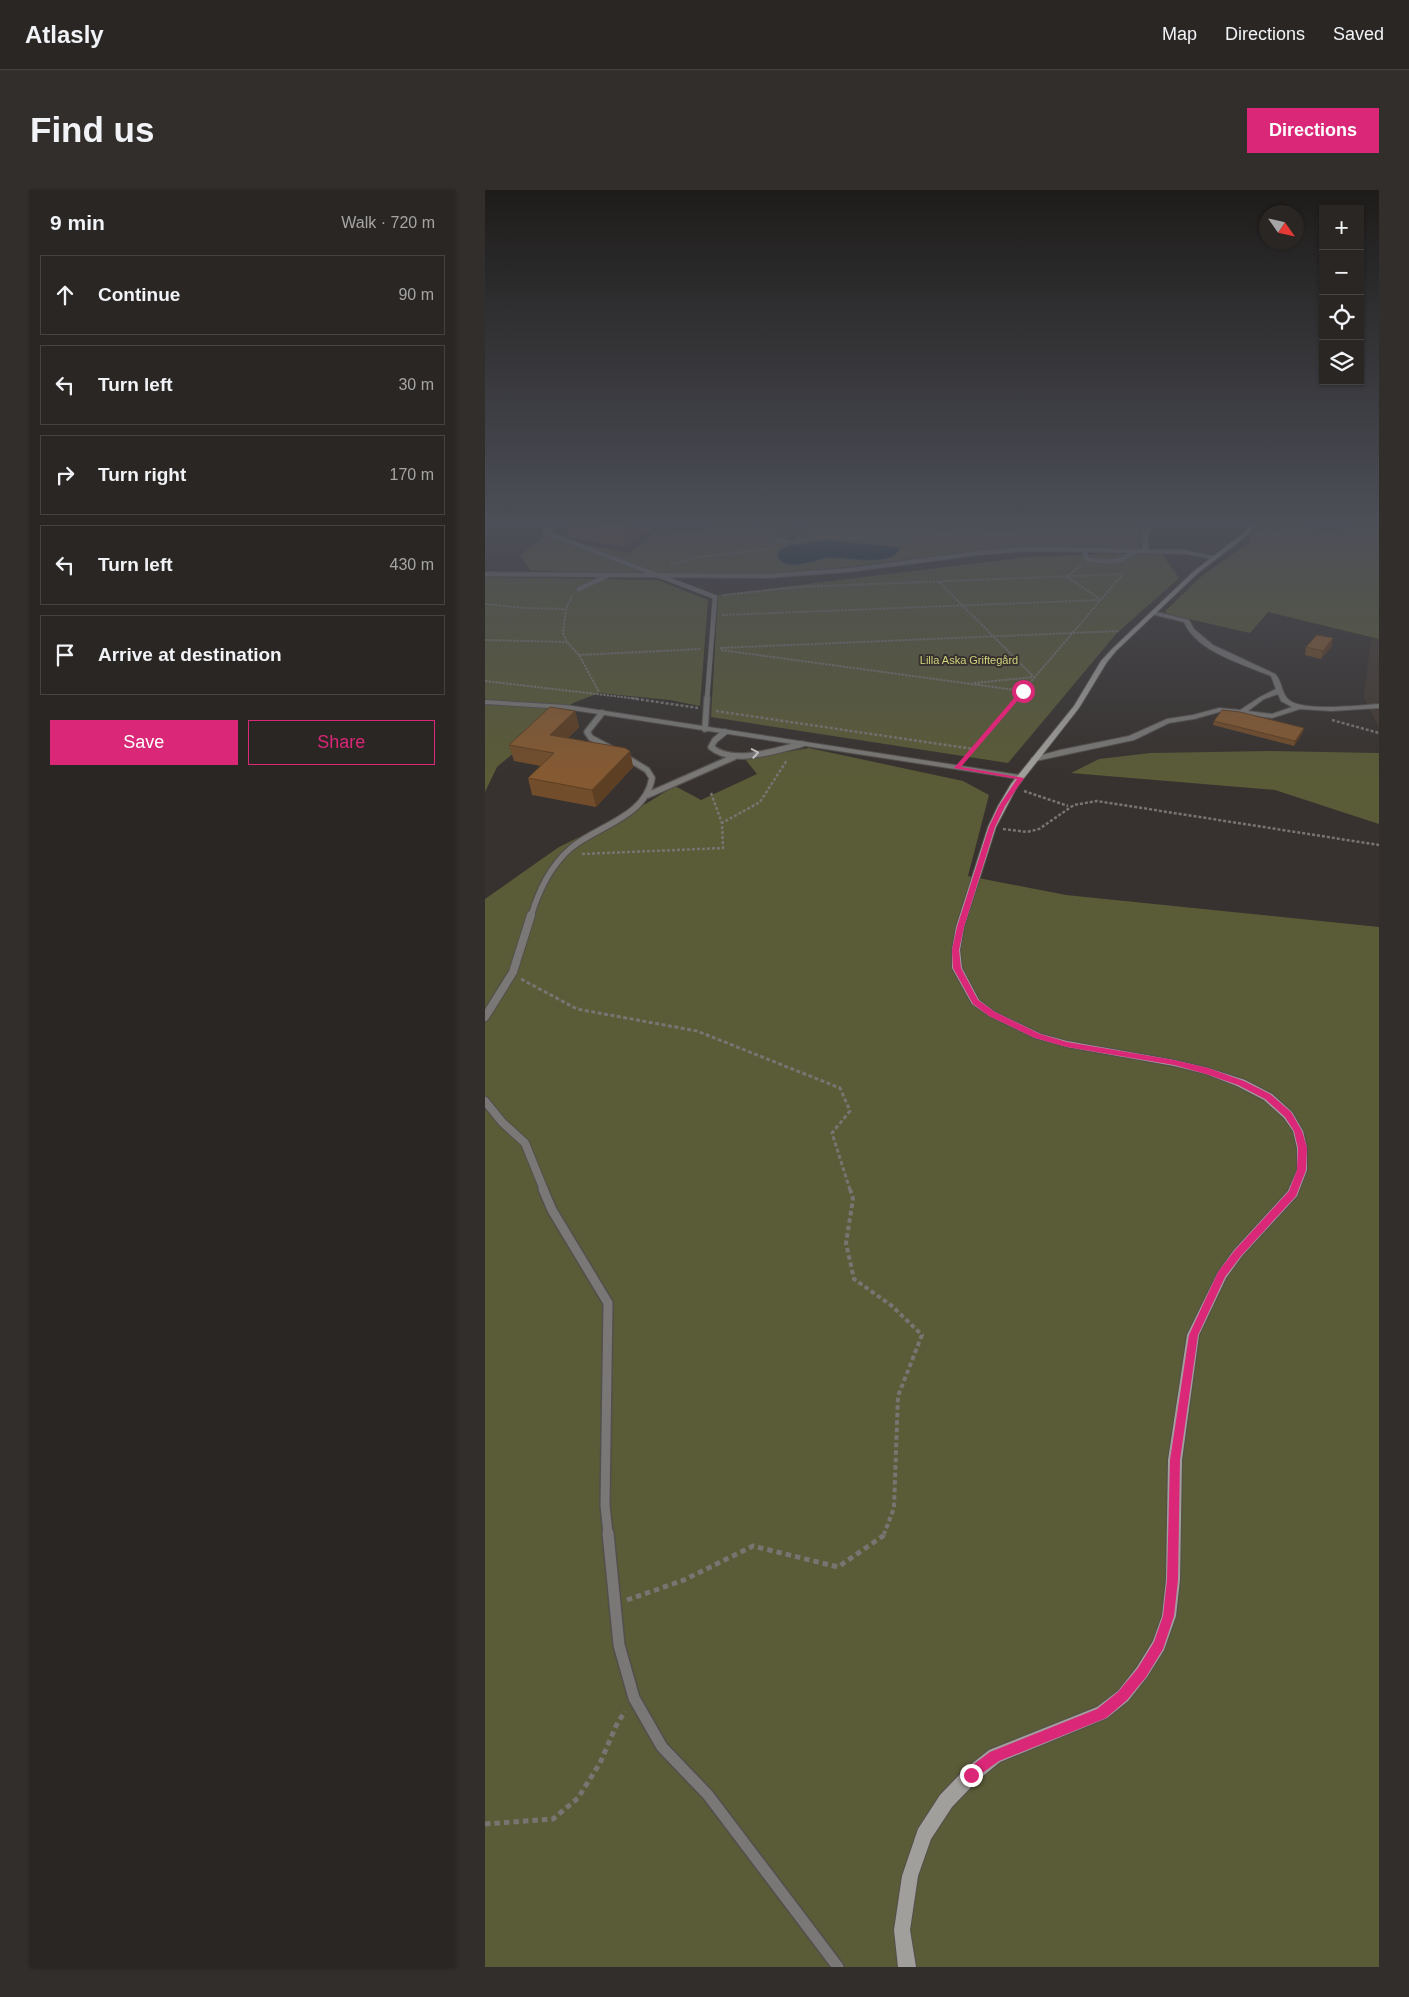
<!DOCTYPE html>
<html lang="en">
<head>
<meta charset="utf-8">
<style>
	:root { --surface:#292623; --page:#312e2b; --text:#f1f3f6; --muted:#a5a5a6; --line:#454341; --accent:#db2777 }
	body { margin:0; font-family:Helvetica,sans-serif; background:var(--page); color:var(--text) }
	.controls { position:absolute; right:15px; top:15px; display:grid; overflow:hidden; border-radius:0px; box-shadow:0 1px 4px #0004 }
	.controls button { width:45px; height:45px; display:grid; place-items:center; padding:0; border:0; border-bottom:1px solid var(--line); background:var(--surface); color:var(--text); font:25px sans-serif }
	.compass { position:absolute; left:774px; top:15px; width:45px; height:45px; border-radius:50%; background:var(--surface); box-shadow:0 1px 4px #0004; rotate:124deg }
	.stop { position:absolute; width:15px; height:15px; margin:-11px; border:4px solid #db2777; border-radius:50%; background:#fff }
	.stop.end { background:#db2777; border-color:#fff; box-shadow:0 1px 5px #0008 }
	.list { margin:0; padding:0; list-style:none }
	h2 { display:flex; justify-content:space-between; align-items:center; height:65px; margin:0; padding:0 20px; font-size:21px }
	h2 small { font-size:16px; font-weight:400; color:var(--muted) }
	.list li { display:grid; grid-template-columns:32px 1fr auto; gap:15px; align-items:center; box-sizing:border-box; height:80px; margin:0 10px 10px; padding:0 10px; border:1px solid var(--line); border-radius:0px }
	.list b { display:block; font-size:19px; white-space:nowrap }
	.list em { font-size:16px; font-style:normal; color:var(--muted) }
	.actions { display:flex; gap:10px; padding:15px 20px }
	.actions a { flex:1; padding:11px 0; border:1px solid var(--accent); border-radius:0px; text-align:center; font-size:18px; color:var(--accent) }
	.actions .main { background:var(--accent); color:#fff }
	.icon { flex:none; width:28px; height:28px; fill:none; stroke:currentColor; stroke-width:2; stroke-linecap:round; stroke-linejoin:round }
	.map { position:relative; flex:none; width:894px; height:1777px; overflow:hidden; border-radius:0px }
	header { display:flex; align-items:center; gap:30px; box-sizing:border-box; height:70px; padding:0 25px; background:var(--surface); border-bottom:1px solid var(--line) }
	header strong { font-size:24px }
	nav { display:flex; gap:28px; margin-inline-start:auto; font-size:18px }
	.intro { display:flex; align-items:center; justify-content:space-between; box-sizing:border-box; height:120px; padding:0 30px }
	h1 { margin:0; font-size:35px }
	.button { padding:12px 22px; border-radius:0px; background:var(--accent); color:#fff; font-size:18px; font-weight:700 }
	main { display:flex; gap:30px; padding:0 30px }
	aside { flex:1; background:var(--surface); border-radius:0px; box-shadow:0 1px 4px #0004 }
	.map>svg:first-child { display:block }
</style>
</head>
<body>
<header>
<strong>Atlasly</strong>
<nav><a>Map</a><a>Directions</a><a>Saved</a></nav>
</header>
<div class="intro"><h1>Find us</h1><a class="button">Directions</a></div>
<main>
<aside>
<h2>9 min<small>Walk · 720 m</small></h2>
<ul class="list">
<li><svg class="icon" aria-label="ahead" viewBox="0 0 24 24"><path d="M12 20V5M6 11l6-6 6 6"/></svg><div><b>Continue</b></div><em>90 m</em></li>
<li><svg class="icon" aria-label="left" viewBox="0 0 24 24"><path d="M17 20v-9H6M10 6l-5 5 5 5"/></svg><div><b>Turn left</b></div><em>30 m</em></li>
<li><svg class="icon" aria-label="right" viewBox="0 0 24 24"><path d="M7 20v-9h11M14 6l5 5-5 5"/></svg><div><b>Turn right</b></div><em>170 m</em></li>
<li><svg class="icon" aria-label="left" viewBox="0 0 24 24"><path d="M17 20v-9H6M10 6l-5 5 5 5"/></svg><div><b>Turn left</b></div><em>430 m</em></li>
<li><svg class="icon" aria-label="arrive" viewBox="0 0 24 24"><path d="M6 21V4h12l-3 4 3 4H6"/></svg><div><b>Arrive at destination</b></div></li>
</ul>
<div class="actions"><a class="main">Save</a><a>Share</a></div>
</aside>
<div class="map">
<svg width="894" height="1777" viewBox="0 0 894 1777">
	<rect width="100%" height="100%" fill="#37322f"/>
	<polygon fill="#433a32" points="886,448 894,449 894,538 879,508"/>
	<g fill="#5a5b37">
		<path d="M223 336H308L294 347 312 352 310 344 326 336H656V338L654 359C600 358 545 356 491 361 421 368 351 381 280 384 202 387 123 384 45 380L35 365 60 346 145 363 174 338 214 343Z"/>
		<polygon points="769,336 820,336 832,343 871,336 894,336 894,449 783,422 765,443 682,424 680,421 718,385 765,352"/>
		<polygon points="641,363 677,364 694,388 631,444 523,573 226,527 233,405 544,367"/>
		<polygon points="0,387 173,390 223,410 215,516 185,510 114,503 88,513 12,577 0,602"/>
		<polygon points="324,558 478,591 504,605 483,686 581,705 894,737 894,1777 0,1777 0,709 74,657 152,619 190,596 216,610 272,584 260,569"/>
		<polygon points="784,561 894,563 894,634 790,600 586,583 614,569 665,563"/>
	</g>
	<path fill="#022735" stroke="#415b64" d="M343 350 415 357C412 379 359 367 343 368 331 370 318 376 305 375 299 374 296 371 292 367L293 361 304 355Z"/>
	<g fill="none" stroke-linecap="round" stroke-linejoin="round">
		<polyline stroke="#415b64" stroke-width="3" points="301,356 299,353 305,344 318,336"/>
		<g stroke="#534f4c" stroke-width="5.5">
			<g id="lane-far4">
				<polyline points="64,336 66,340 59,342 230,407 222,509"/>
				<path d="M599 360 602 369C619 373 637 374 650 361"/>
				<polyline points="94,399 124,385"/>
			</g>
		</g>
		<g stroke="#534f4c" stroke-width="8">
			<g id="lane-far3">
				<polyline points="117,523 102,542 106,548 127,559"/>
				<polyline points="220,539 222,508"/>
				<path d="M240 542 230 550 226 557C247 576 292 560 317 554"/>
				<polyline points="163,605 249,567"/>
				<path d="M46 726C54 700 65 676 86 658 112 636 161 627 167 588L162 580 139 566"/>
			</g>
		</g>
		<g stroke="#534f4c" stroke-width="10">
			<g id="lane-far2">
				<polyline points="0,827 28,782 46,725"/>
				<polyline points="0,911 17,932 40,953 59,1000"/>
			</g>
		</g>
		<g stroke="#534f4c" stroke-width="12">
			<polyline id="lane-far1" points="58,999 67,1020 123,1113 120,1315 123,1344"/>
		</g>
		<g stroke="#534f4c" stroke-width="14">
			<polyline id="lane" points="123,1343 134,1455 149,1508 177,1557 223,1605 353,1777"/>
		</g>
		<g stroke="#534f4c" stroke-width="2">
			<g id="street">
				<polygon points="659,336 665,336 662,350 664,360 700,360 732,367 729,369 700,364 543,361 494,365 364,382 283,388 0,386 0,382 283,384 364,378 494,361 543,357 658,359 656,350"/>
				<path d="M668 421 704 430 709 439 728 455 790 484C797 491 796 501 802 508 814 523 875 515 894 514V518L846 521 815 519 787 528 734 522 709 529 684 533 649 550 546 572V568L575 560 644 546 682 529 708 525 734 518 755 520 775 507 791 499 786 486C758 474 712 462 699 432L666 424V422ZM793 504 796 511 807 517 787 524 763 521 779 509Z"/>
				<polygon points="0,510 81,515 535,585 539,587 535,589 81,519 0,514"/>
			</g>
		</g>
		<g stroke="#534f4c" stroke-width="2">
			<polygon id="secondary" points="763,336 769,336 764,344 713,383 631,461 622,472 594,518 532,597 511,637 479,737 475,760 477,778 494,810 510,822 556,844 582,851 689,870 723,878 760,890 787,904 807,922 818,941 822,958 822,980 812,1006 757,1066 741,1088 714,1145 697,1270 695,1390 691,1426 679,1460 662,1487 643,1511 622,1528 515,1572 492,1591 467,1617 446,1649 433,1686 425,1740 431,1777 413,1777 409,1740 417,1686 433,1639 455,1605 480,1579 504,1560 612,1517 633,1501 652,1477 668,1451 677,1426 681,1390 683,1270 702,1145 733,1082 749,1060 803,1001 812,980 812,958 808,941 799,928 779,910 752,896 721,884 689,876 582,857 550,848 504,826 487,814 467,778 467,760 471,737 503,637 513,616 526,594 589,516 616,471 627,459 709,381 760,342"/>
		</g>
		<g stroke="#787471" stroke-width="2" stroke-dasharray="2.5 1" stroke-linecap="butt">
			<polyline points="272,336 278,344 297,352 343,347 402,349 476,343 557,347"/>
			<polyline points="772,345 784,346 853,336"/>
			<polyline points="185,375 208,368 277,360 287,356 312,336"/>
			<polyline points="582,386 597,375"/>
			<polyline points="582,387 616,410"/>
			<polyline points="454,392 549,487 489,493"/>
			<polyline points="238,405 315,397 638,384 531,509"/>
			<polyline points="87,406 81,419 78,443 82,452 94,465 114,502"/>
			<polyline points="0,414 39,418 81,419"/>
			<polyline points="237,425 615,410"/>
			<polyline points="0,450 82,452"/>
			<polyline points="235,458 634,441"/>
			<polyline points="236,460 538,501"/>
			<polyline points="94,465 216,459"/>
			<polyline points="0,491 154,509"/>
		</g>
		<g stroke="#787471" stroke-width="2.5" stroke-dasharray="3 2" stroke-linecap="butt">
			<polyline points="146,508 213,518"/>
			<polyline points="231,521 488,559"/>
			<polyline points="847,530 894,543"/>
			<polyline points="479,570 532,508"/>
			<polyline points="539,601 583,616"/>
			<polyline points="226,603 237,633"/>
			<polyline points="518,639 542,642 554,639 589,615 612,611 894,655"/>
			<polyline points="97,664 238,658 237,633 275,612 302,570"/>
		</g>
		<polyline stroke="#787471" stroke-width="3" stroke-dasharray="4 2.5" stroke-linecap="butt" points="36,789 92,819 212,841 355,898 365,921 347,943 365,1000"/>
		<polyline stroke="#787471" stroke-width="4" stroke-dasharray="4.5 3" stroke-linecap="butt" points="365,999 368,1009 361,1053 369,1089 407,1116 437,1145 413,1206 409,1318 399,1344"/>
		<g stroke="#787471" stroke-width="5" stroke-dasharray="5.5 4" stroke-linecap="butt">
			<polyline points="142,1410 199,1390 268,1356 353,1377 398,1346 399,1343"/>
			<polyline points="0,1634 68,1629 93,1608 115,1573 131,1536 140,1521"/>
		</g>
		<use href="#lane-far4" stroke="#797876" stroke-width="4.5"/>
		<use href="#lane-far3" stroke="#797876" stroke-width="5.5"/>
		<use href="#lane-far2" stroke="#797876" stroke-width="8"/>
		<use href="#lane-far1" stroke="#797876" stroke-width="9"/>
		<use href="#lane" stroke="#797876" stroke-width="11"/>
		<use href="#street" fill="#797876" fill-rule="evenodd"/>
		<use href="#secondary" fill="#a09f9b" fill-rule="evenodd"/>
	</g>
	<g fill="#724d2b">
		<polygon points="81,336 167,336 167,339 139,357 83,347"/>
		<polygon points="848,448 846,457 836,469 820,465 821,457"/>
		<polygon points="90,521 94,537 83,548 145,561 148,577 111,617 47,605 43,588 56,576 29,571 24,555"/>
		<polygon points="729,531 818,542 809,556 728,535"/>
	</g>
	<g fill="#5d3f23">
		<polygon points="146,336 167,336 167,339 139,357 137,342"/>
		<polygon points="848,448 846,457 836,469 838,461"/>
		<polygon points="90,521 94,537 69,562 65,545"/>
		<polygon points="819,538 818,542 809,556 810,551"/>
		<polygon points="145,561 148,577 111,617 107,600"/>
	</g>
	<g fill="#855a32" stroke="#5d3f23">
		<polygon points="103,336 146,336 137,342"/>
		<polygon points="832,445 848,448 838,461 821,457"/>
		<polygon points="65,517 90,521 65,545 140,558 145,561 107,600 43,588 69,563 24,555"/>
		<polygon points="737,520 755,522 819,538 810,551 729,531"/>
	</g>
	<defs><path id="oneway-chevron" d="M-2-3.5L2.5 0L-2 3.5" fill="none" stroke-width="1.6" stroke-linecap="round" stroke-linejoin="round" transform="scale(1.25)"/></defs>
	<use stroke="#cccac8" href="#oneway-chevron" transform="translate(270 563) rotate(-10)"/>
	<linearGradient id="sky" x2="0" y2="1"><stop stop-color="#1e1c1a"/><stop offset="0.57" stop-color="#4d4f58"/><stop offset="1" stop-color="#4d4f58" stop-opacity="0"/></linearGradient>
	<rect width="894" height="585" fill="url(#sky)"/>
	<polygon fill="#db2777" points="536,500 541,501 476,577 539,588 520,616 510,637 479,737 474,760 476,778 493,810 510,822 555,844 582,852 689,870 723,878 759,891 785,904 806,922 817,941 822,958 821,980 811,1006 756,1066 740,1087 713,1145 695,1270 693,1390 689,1426 678,1459 661,1487 642,1510 621,1528 514,1571 486,1591 481,1590 480,1585 481,1580 505,1562 612,1519 633,1502 653,1478 669,1452 678,1426 682,1390 685,1270 704,1145 733,1082 750,1060 804,1001 812,980 813,958 809,941 800,927 780,909 753,895 721,884 689,875 582,857 550,848 504,826 488,814 468,778 467,760 472,737 504,637 514,616 532,589 469,578"/>
	<g text-anchor="middle" dominant-baseline="central" stroke-width="4" stroke-linejoin="round" paint-order="stroke">
		<g font-size="11" fill="#d0d37d" stroke="#37322f">
			<text x="484" y="470">Lilla Aska Griftegård</text>
		</g>
	</g>
</svg>
<div class="controls">
<button>+</button>
<button>−</button>
<button><svg class="icon" aria-label="locate" viewBox="0 0 24 24"><circle cx="12" cy="12" r="6"/><path d="M12 2v4M12 18v4M2 12h4M18 12h4"/></svg></button>
<button><svg class="icon" aria-label="layers" viewBox="0 0 24 24"><path d="M12 4l9 5-9 5-9-5zM3 14l9 5 9-5"/></svg></button>
</div>
<svg class="compass" viewBox="-18 -18 36 36"><path d="M0-13l5 13h-10z" fill="#e53935"/><path d="M0 13l5-13h-10z" fill="#a5a5a6"/></svg>
<div class="stop" style="left:538px;top:501px"></div>
<div class="stop end" style="left:486px;top:1585px"></div>
</div>
</main>
</body>
</html>
